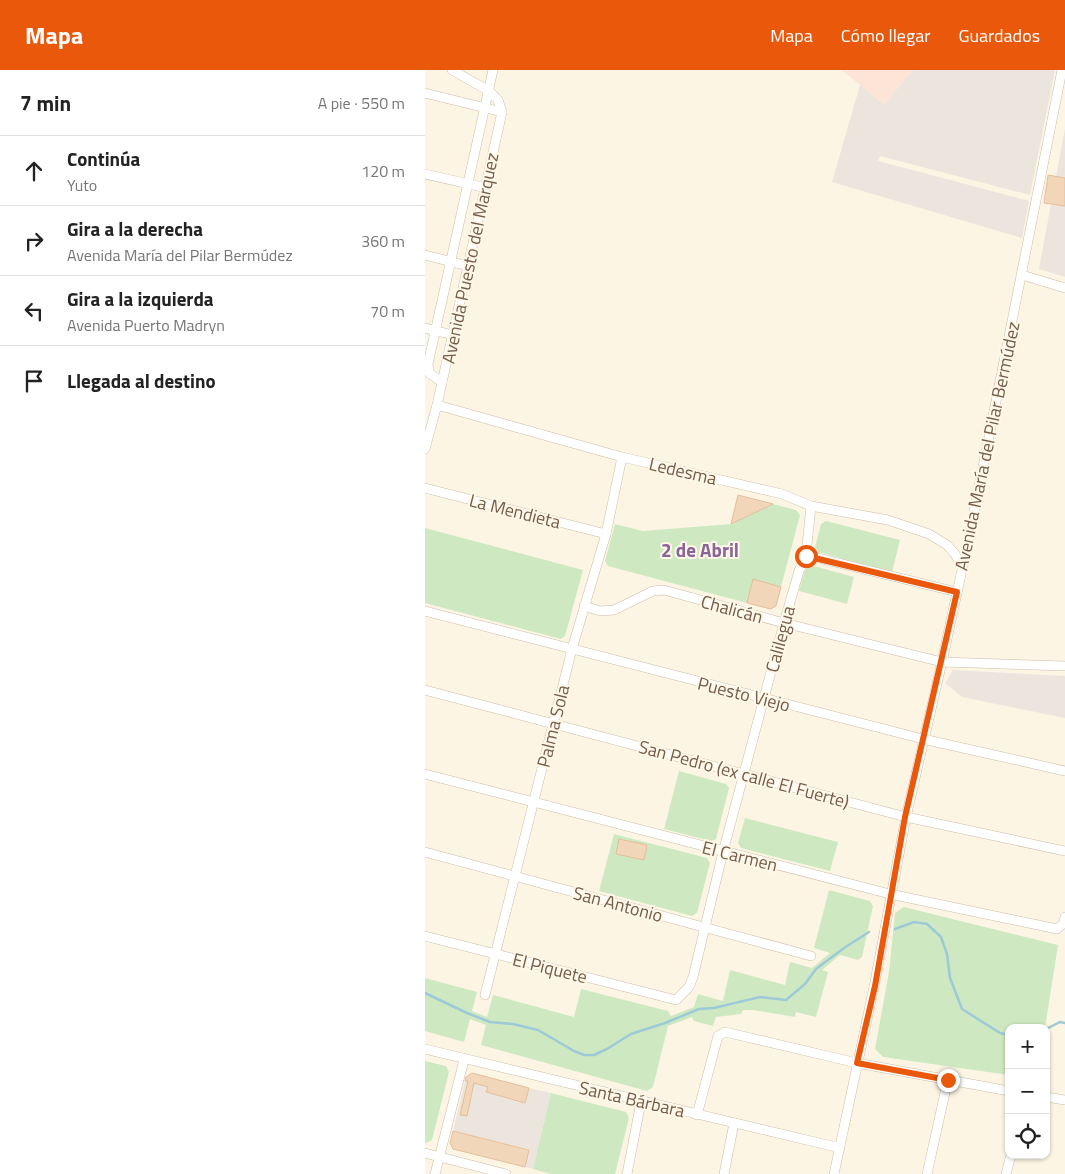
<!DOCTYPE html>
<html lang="es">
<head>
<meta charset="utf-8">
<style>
	:root { --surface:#fff; --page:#f6f6f6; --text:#222; --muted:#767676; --line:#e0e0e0; --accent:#ea580c }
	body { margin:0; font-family:"Titillium Web",sans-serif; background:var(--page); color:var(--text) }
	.controls { position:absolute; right:15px; bottom:15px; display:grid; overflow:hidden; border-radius:10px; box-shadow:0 1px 4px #0004 }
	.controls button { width:45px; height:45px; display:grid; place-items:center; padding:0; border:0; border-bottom:1px solid var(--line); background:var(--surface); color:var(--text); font:25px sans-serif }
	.stop { position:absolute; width:15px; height:15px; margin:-11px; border:4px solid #ea580c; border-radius:50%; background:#fff }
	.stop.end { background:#ea580c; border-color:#fff; box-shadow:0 1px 5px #0008 }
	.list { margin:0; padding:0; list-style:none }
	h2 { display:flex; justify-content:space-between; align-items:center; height:65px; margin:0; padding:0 20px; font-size:21px }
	h2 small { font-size:16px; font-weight:400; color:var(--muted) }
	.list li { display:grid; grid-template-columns:32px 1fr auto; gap:15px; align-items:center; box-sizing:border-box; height:70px; padding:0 20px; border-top:1px solid var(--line) }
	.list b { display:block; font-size:19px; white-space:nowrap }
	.list p { margin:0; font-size:16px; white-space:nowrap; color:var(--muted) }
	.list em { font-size:16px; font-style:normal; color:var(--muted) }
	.icon { flex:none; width:28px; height:28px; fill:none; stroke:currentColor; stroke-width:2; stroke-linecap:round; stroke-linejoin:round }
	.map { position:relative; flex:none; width:640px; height:1104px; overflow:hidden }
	header { display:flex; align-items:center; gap:30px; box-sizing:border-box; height:70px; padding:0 25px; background:var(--accent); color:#fff }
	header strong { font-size:24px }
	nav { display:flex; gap:28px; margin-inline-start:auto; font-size:18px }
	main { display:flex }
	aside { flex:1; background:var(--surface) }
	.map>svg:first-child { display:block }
</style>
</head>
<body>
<header>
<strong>Mapa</strong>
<nav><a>Mapa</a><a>Cómo llegar</a><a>Guardados</a></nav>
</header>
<main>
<aside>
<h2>7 min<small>A pie · 550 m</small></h2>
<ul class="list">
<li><svg class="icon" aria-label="ahead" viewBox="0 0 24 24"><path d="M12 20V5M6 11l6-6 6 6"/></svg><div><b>Continúa</b><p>Yuto</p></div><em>120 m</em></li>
<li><svg class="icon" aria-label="right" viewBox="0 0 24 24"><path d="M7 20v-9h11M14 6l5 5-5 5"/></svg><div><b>Gira a la derecha</b><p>Avenida María del Pilar Bermúdez</p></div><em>360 m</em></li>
<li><svg class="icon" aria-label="left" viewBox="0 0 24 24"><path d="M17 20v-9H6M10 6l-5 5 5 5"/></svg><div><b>Gira a la izquierda</b><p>Avenida Puerto Madryn</p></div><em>70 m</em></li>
<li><svg class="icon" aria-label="arrive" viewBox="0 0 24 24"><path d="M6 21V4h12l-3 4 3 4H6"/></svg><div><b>Llegada al destino</b></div></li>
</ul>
</aside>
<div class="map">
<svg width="640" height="1104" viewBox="0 0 640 1104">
	<rect width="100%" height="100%" fill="#fcf5e3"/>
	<polygon fill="#fce5d6" points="417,0 488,0 459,35"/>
	<g fill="#ebe5de">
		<polygon points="488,0 630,0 605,125 455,86 453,91 604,131 597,168 407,112 435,15 459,35"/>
		<polygon points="640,58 640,207 614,199"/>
		<polygon points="528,600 640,606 640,648 537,627 520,613"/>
		<polygon points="57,1005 65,1008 62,1022 100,1033 104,1018 126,1023 108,1099 100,1097 104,1079 28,1061 40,1011 54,1014"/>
	</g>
	<g fill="#cee9c1">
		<polygon points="348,434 371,440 375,445 356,517 328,510 322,533 183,496 180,491 190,454 218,461 306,454"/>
		<polygon points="401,451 475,470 467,502 393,482 390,477 396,454"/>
		<polygon points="0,458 158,500 140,566 136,569 0,533"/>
		<polygon points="385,495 429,507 422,534 374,521 381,497"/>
		<polygon points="254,701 301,714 304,718 291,769 286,771 239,759"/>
		<polygon points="320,748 413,772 405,801 316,778 313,773"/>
		<polygon points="189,764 282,788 285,793 272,843 267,846 174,821"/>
		<polygon points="404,820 445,831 448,836 437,887 433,890 415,885 397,900 403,902 391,947 371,942 370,947 328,940 318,940 316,944 291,947 288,956 269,951 267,947 243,956 228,1017 222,1021 56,975 61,955 45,949 39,972 0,961 0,908 52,922 47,941 62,947 68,925 149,947 156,919 243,941 246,946 269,937 273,924 298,931 305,900 360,915 365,892 387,898 405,883 389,878"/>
		<polygon points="479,837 633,875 620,958 584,958 584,1005 458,987 450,979 464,902 470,843"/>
		<polygon points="0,991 21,996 24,1002 7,1070 1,1073 0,1073"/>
		<polygon points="126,1023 201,1042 204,1048 190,1104 126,1104 108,1099"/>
	</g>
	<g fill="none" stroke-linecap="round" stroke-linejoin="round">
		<g stroke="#9ec9d7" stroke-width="2.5">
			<polyline points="470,859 489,852 502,854 516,867 522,884 525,908 537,939 575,963 584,965"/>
			<polyline points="0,923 42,943 65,952 88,954 113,960 149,981 159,985 169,985 182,979 206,964 240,953 274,939 289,938 335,927 361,930 380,914 391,899 419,878 444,862"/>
			<polyline points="621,959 635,952 640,953"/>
		</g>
	</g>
	<g fill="#f1d6ba" stroke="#e4be9b">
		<polygon points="623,105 640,108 640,136 619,133"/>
		<polygon points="313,425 348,434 306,454"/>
		<polygon points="328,509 356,517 351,536 346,539 322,533"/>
		<polygon points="194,769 222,775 219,790 191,784"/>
		<polygon points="47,1003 104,1018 100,1033 61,1022 63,1017 49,1013 42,1046 35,1045 43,1011 40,1011 41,1007"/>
		<polygon points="28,1061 104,1080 100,1097 28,1079 25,1073"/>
	</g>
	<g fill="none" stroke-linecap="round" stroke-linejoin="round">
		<g stroke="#cdbda9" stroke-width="10">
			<g id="minor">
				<polyline points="0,23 77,42"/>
				<polyline points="0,104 61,118"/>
				<polyline points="0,185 43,196"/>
				<polyline points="597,205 640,218"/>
				<polyline points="0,258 28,265"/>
				<polyline points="17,312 4,303 3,294 68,0"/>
				<polyline points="12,335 197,387 357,424 386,436 463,450 504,464 522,475 530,484 537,496"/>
				<polyline points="0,379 12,335 77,42 73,30 64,21 27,0"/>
				<polyline points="0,418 181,464"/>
				<polyline points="381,485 532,522"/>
				<polyline points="159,536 175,541 189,540 228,521 239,520 359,553 517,592 640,596"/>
				<polyline points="0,541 498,669 640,701"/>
				<polyline points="0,620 481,747 640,781"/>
				<polyline points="0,704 465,824 632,859 639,853 640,847"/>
				<polyline points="0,782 386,886"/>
				<polyline points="0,866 251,930 264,917 268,907 298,782 359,553 374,501 381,485 386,436"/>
				<polyline points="60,925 147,579 181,464 197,387"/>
				<polyline points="0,979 415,1078"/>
				<polyline points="621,1027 640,1030"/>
				<polyline points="272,1045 293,966 300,962 432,993 584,1021"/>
				<polyline points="0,1083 81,1104"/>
				<polyline points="10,1104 39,990"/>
				<polyline points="202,1104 216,1032"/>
				<polyline points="299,1104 309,1053"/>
				<polyline points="409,1104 449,917 481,747 517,592 543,472 637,0"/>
				<polyline points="502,1104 523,1009"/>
				<polyline points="581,1104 586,1085"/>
			</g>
		</g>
		<use href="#minor" stroke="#fff" stroke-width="9"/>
	</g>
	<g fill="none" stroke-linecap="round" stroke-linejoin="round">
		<polyline stroke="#ea580c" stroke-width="6" points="381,486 532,522 480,747 450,916 432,993 523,1010"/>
	</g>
	<g text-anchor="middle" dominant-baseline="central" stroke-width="4" stroke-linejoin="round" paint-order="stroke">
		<g font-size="18" fill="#745c49" stroke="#fff8e9">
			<text transform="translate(45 188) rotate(-78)">Avenida Puesto del Marquez</text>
			<text transform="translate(562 376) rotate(-78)">Avenida María del Pilar Bermúdez</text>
			<text transform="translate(258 401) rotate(13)">Ledesma</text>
			<text transform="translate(90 441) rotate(14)">La Mendieta</text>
			<text transform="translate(307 539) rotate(15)">Chalicán</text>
			<text transform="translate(355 569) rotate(-75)">Calilegua</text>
			<text transform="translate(319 624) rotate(14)">Puesto Viejo</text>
			<text transform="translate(128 656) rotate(-76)">Palma Sola</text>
			<text transform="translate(319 704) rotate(15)">San Pedro (ex calle El Fuerte)</text>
			<text transform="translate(315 786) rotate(14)">El Carmen</text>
			<text transform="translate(193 834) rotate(15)">San Antonio</text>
			<text transform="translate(125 898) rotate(14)">El Piquete</text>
			<text transform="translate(207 1029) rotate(13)">Santa Bárbara</text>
		</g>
		<g font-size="19" font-weight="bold" fill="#8b6497" stroke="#fff8e9">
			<text x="275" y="479">2 de Abril</text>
		</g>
	</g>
</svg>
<div class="controls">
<button>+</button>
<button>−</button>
<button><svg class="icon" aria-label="locate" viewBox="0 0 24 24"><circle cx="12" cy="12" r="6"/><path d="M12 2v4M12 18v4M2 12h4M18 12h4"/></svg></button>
</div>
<div class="stop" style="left:381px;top:486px"></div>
<div class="stop end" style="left:523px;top:1010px"></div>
</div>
</main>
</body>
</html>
